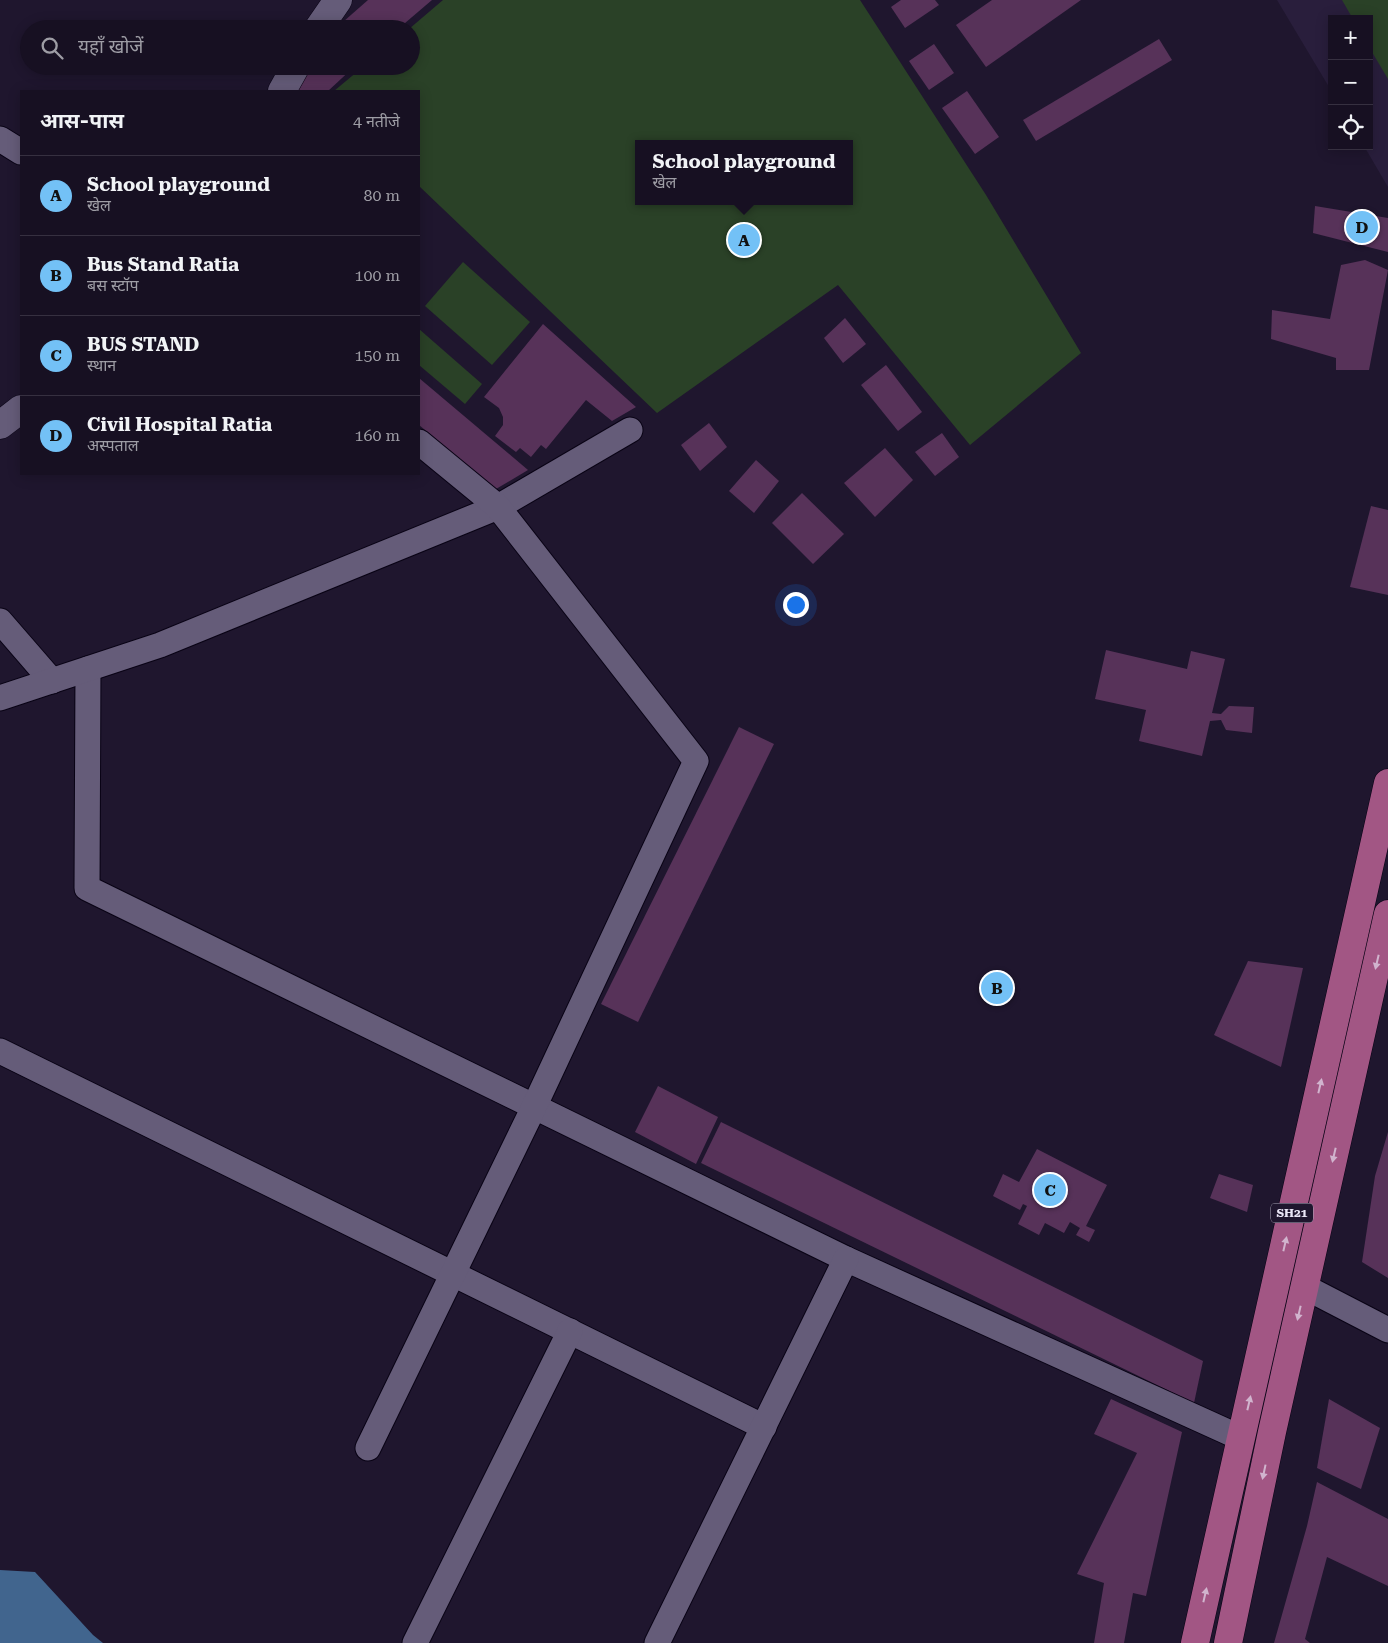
<!DOCTYPE html>
<html lang="hi">
<head>
<meta charset="utf-8">
<style>
	:root { --surface:#171022; --page:#20192a; --text:#f1f3f6; --muted:#9e9da5; --line:#363040; --accent:#73c1f6 }
	body { margin:0; font-family:"Roboto Serif","Noto Sans Devanagari",serif; background:var(--page); color:var(--text) }
	.controls { position:absolute; right:15px; top:15px; display:grid; overflow:hidden; border-radius:0px; box-shadow:0 2px 12px #0003 }
	.controls button { width:45px; height:45px; display:grid; place-items:center; padding:0; border:0; border-bottom:1px solid var(--line); background:var(--surface); color:var(--text); font:25px sans-serif }
	.you { position:absolute; left:795px; top:604px; width:18px; height:18px; margin:-12px; border:4px solid #fff; border-radius:50%; background:#1a73e8; box-shadow:0 0 0 8px #1a73e833 }
	.badge { display:grid; place-items:center; width:32px; height:32px; border-radius:50%; background:var(--accent); color:#111; font-size:16px; font-weight:700 }
	.pin { position:absolute; translate:-50% -50%; border:2px solid #fff; box-shadow:0 1px 5px #0006 }
	.popup { position:absolute; left:635px; top:140px; width:218px; height:65px; box-sizing:border-box; display:grid; place-content:center; border-radius:0px; background:var(--surface); filter:drop-shadow(0 1px 4px #0005); font-size:16px; white-space:nowrap; color:var(--muted) }
	.popup b { font-size:19px; color:var(--text) }
	.popup::after { content:''; position:absolute; left:50%; top:100%; margin-left:-10px; border:10px solid transparent; border-top-color:var(--surface) }
	.list { margin:0; padding:0; list-style:none }
	h2 { display:flex; justify-content:space-between; align-items:center; height:65px; margin:0; padding:0 20px; font-size:21px }
	h2 small { font-size:16px; font-weight:400; color:var(--muted) }
	.list li { display:grid; grid-template-columns:32px 1fr auto; gap:15px; align-items:center; box-sizing:border-box; height:80px; padding:0 20px; border-top:1px solid var(--line) }
	.list b { display:block; font-size:19px; white-space:nowrap }
	.list p { margin:0; font-size:16px; white-space:nowrap; color:var(--muted) }
	.list em { font-size:16px; font-style:normal; color:var(--muted) }
	.icon { flex:none; width:28px; height:28px; fill:none; stroke:currentColor; stroke-width:2; stroke-linecap:round; stroke-linejoin:round }
	.map { position:relative; flex:none; width:1388px; height:1643px; overflow:hidden }
	.search { position:absolute; background:var(--surface); box-shadow:0 2px 12px #0003; left:20px; top:20px; width:400px; height:55px; display:flex; align-items:center; gap:12px; box-sizing:border-box; padding:0 18px; border-radius:28px; color:var(--muted); font-size:19px }
	.panel { position:absolute; background:var(--surface); box-shadow:0 2px 12px #0003; left:20px; top:90px; width:400px; height:385px; border-radius:0px }
	.map>svg:first-child { display:block }
</style>
</head>
<body>
<div class="map">
<svg width="1388" height="1643" viewBox="0 0 1388 1643">
	<rect width="100%" height="100%" fill="#1f162e"/>
	<polygon fill="#291e3c" points="1277,0 1388,0 1388,187 1364,146 1369,146 1369,19 1332,19 1332,92"/>
	<g fill="#2a4127" fill-rule="evenodd">
		<path d="M443 0H860L986 195 1081 353 970 445 838 285 657 413 419 186V91H334L364 66H411V29H409ZM639 144H849V201H639Z"/>
		<polygon points="1342,0 1388,0 1388,79 1369,47 1369,19 1353,19"/>
		<polygon points="463,262 530,322 492,365 425,306"/>
		<polygon points="419,329 482,384 465,404 419,365"/>
	</g>
	<polygon fill="#41658e" points="0,1570 35,1572 93,1635 103,1643 0,1643"/>
	<g fill="#573259">
		<polygon points="368,0 432,0 398,29 335,29"/>
		<polygon points="901,0 935,0 939,5 905,28 891,7"/>
		<polygon points="992,0 1081,0 986,67 956,25"/>
		<polygon points="1159,39 1172,60 1036,141 1023,120"/>
		<polygon points="934,44 954,73 929,90 909,61"/>
		<polygon points="310,66 355,66 328,91 294,91"/>
		<polygon points="967,91 999,137 975,154 942,108"/>
		<polygon points="1315,206 1388,218 1388,252 1313,233"/>
		<polygon points="1365,260 1388,270 1369,370 1336,370 1336,358 1271,339 1272,310 1330,319 1341,265"/>
		<polygon points="845,318 866,344 843,363 824,338"/>
		<polygon points="543,324 636,407 612,421 586,400 546,449 541,445 531,457 520,448 516,452 495,436 503,425 503,417 499,408 484,397"/>
		<polygon points="886,365 922,412 898,431 861,385"/>
		<polygon points="419,378 528,470 496,489 419,425"/>
		<polygon points="709,423 727,447 700,471 681,445"/>
		<polygon points="942,433 959,457 935,476 915,452"/>
		<polygon points="885,448 913,480 875,517 844,483"/>
		<polygon points="756,460 779,481 754,513 729,491"/>
		<polygon points="802,493 844,534 813,564 772,523"/>
		<polygon points="1371,506 1388,510 1388,595 1350,587"/>
		<polygon points="1106,650 1187,669 1191,651 1225,659 1212,713 1221,714 1229,706 1254,707 1252,733 1226,730 1221,720 1210,721 1202,756 1139,741 1146,710 1095,699"/>
		<polygon points="739,727 774,744 638,1022 601,1004"/>
		<polygon points="1248,961 1303,968 1281,1067 1214,1035"/>
		<polygon points="658,1086 718,1117 696,1164 635,1132"/>
		<polygon points="721,1122 1203,1361 1194,1403 701,1163"/>
		<polygon points="1388,1132 1388,1278 1362,1262 1375,1176"/>
		<polygon points="1037,1149 1107,1185 1086,1226 1095,1230 1089,1242 1076,1235 1080,1228 1070,1222 1064,1233 1045,1223 1039,1235 1018,1224 1027,1206 1023,1204 1020,1210 993,1196 1003,1174 1019,1182"/>
		<polygon points="1219,1174 1253,1185 1247,1212 1210,1198"/>
		<polygon points="1111,1399 1182,1432 1146,1596 1133,1593 1124,1643 1094,1643 1104,1583 1077,1574 1137,1453 1094,1434"/>
		<polygon points="1329,1399 1380,1428 1361,1489 1317,1468"/>
		<polygon points="1317,1482 1388,1519 1388,1586 1327,1557 1305,1639 1310,1643 1274,1643 1307,1526"/>
	</g>
	<g fill="none" stroke-linecap="round" stroke-linejoin="round">
		<g stroke="#090315" stroke-width="27">
			<g id="minor">
				<polyline points="0,139 21,152"/>
				<polyline points="0,621 52,681"/>
				<polyline points="88,669 87,888 846,1259 1241,1438"/>
				<polyline points="0,698 160,645 498,507 630,430"/>
				<polyline points="0,1051 764,1427"/>
				<polyline points="1305,1287 1388,1330"/>
				<polyline points="368,1448 534,1107 696,761 498,507 419,442"/>
				<polyline points="415,1643 570,1331"/>
				<polyline points="657,1643 846,1259"/>
			</g>
		</g>
		<g stroke="#090315" stroke-width="29">
			<g id="tertiary">
				<polyline points="318,29 338,0"/>
				<polyline points="282,91 296,66"/>
				<polyline points="0,425 21,409"/>
			</g>
		</g>
		<g stroke="#090315" stroke-width="29">
			<g id="primary">
				<polyline points="1195,1643 1388,783"/>
				<polyline points="1228,1643 1272,1432 1388,914"/>
			</g>
		</g>
		<use href="#minor" stroke="#655c79" stroke-width="25"/>
		<use href="#tertiary" stroke="#655c79" stroke-width="28"/>
		<use href="#primary" stroke="#a25684" stroke-width="28"/>
	</g>
	<defs><path id="oneway-solid" d="M-6-.8H1V-3.2L6.5 0L1 3.2V.8H-6Z" transform="scale(1.25)"/></defs>
	<g fill="#d1b4ce">
		<use href="#oneway-solid" transform="translate(1377 962) rotate(103)"/>
		<use href="#oneway-solid" transform="translate(1320 1086) rotate(-77)"/>
		<use href="#oneway-solid" transform="translate(1334 1155) rotate(103)"/>
		<use href="#oneway-solid" transform="translate(1285 1244) rotate(-77)"/>
		<use href="#oneway-solid" transform="translate(1299 1313) rotate(103)"/>
		<use href="#oneway-solid" transform="translate(1249 1403) rotate(-77)"/>
		<use href="#oneway-solid" transform="translate(1264 1472) rotate(102)"/>
		<use href="#oneway-solid" transform="translate(1205 1595) rotate(-77)"/>
	</g>
	<g text-anchor="middle" dominant-baseline="central" stroke-width="4.5" stroke-linejoin="round" paint-order="stroke">
		<rect fill="#1f162e" stroke="#ada8ba" stroke-width="1" x="1271" y="1203.5" width="42" height="19" rx="4"/>
		<g font-size="12" font-weight="bold" fill="#eae6f6">
			<text x="1292" y="1213">SH21</text>
		</g>
	</g>
</svg>
<div class="controls">
<button>+</button>
<button>−</button>
<button><svg class="icon" aria-label="locate" viewBox="0 0 24 24"><circle cx="12" cy="12" r="6"/><path d="M12 2v4M12 18v4M2 12h4M18 12h4"/></svg></button>
</div>
<div class="you"></div>
<div class="pin badge" style="left:744px;top:240px">A</div>
<div class="popup"><b>School playground</b>खेल</div>
<div class="pin badge" style="left:997px;top:988px">B</div>
<div class="pin badge" style="left:1050px;top:1190px">C</div>
<div class="pin badge" style="left:1362px;top:227px">D</div>
<div class="search"><svg class="icon" aria-label="search" viewBox="0 0 24 24"><circle cx="10" cy="10" r="6"/><path d="M15 15l6 6"/></svg>यहाँ खोजें</div>
<section class="panel">
<h2>आस-पास<small>4 नतीजे</small></h2>
<ul class="list">
<li><span class="badge">A</span><div><b>School playground</b><p>खेल</p></div><em>80 m</em></li>
<li><span class="badge">B</span><div><b>Bus Stand Ratia</b><p>बस स्टॉप</p></div><em>100 m</em></li>
<li><span class="badge">C</span><div><b>BUS STAND</b><p>स्थान</p></div><em>150 m</em></li>
<li><span class="badge">D</span><div><b>Civil Hospital Ratia</b><p>अस्पताल</p></div><em>160 m</em></li>
</ul>
</section>
</div>
</body>
</html>
